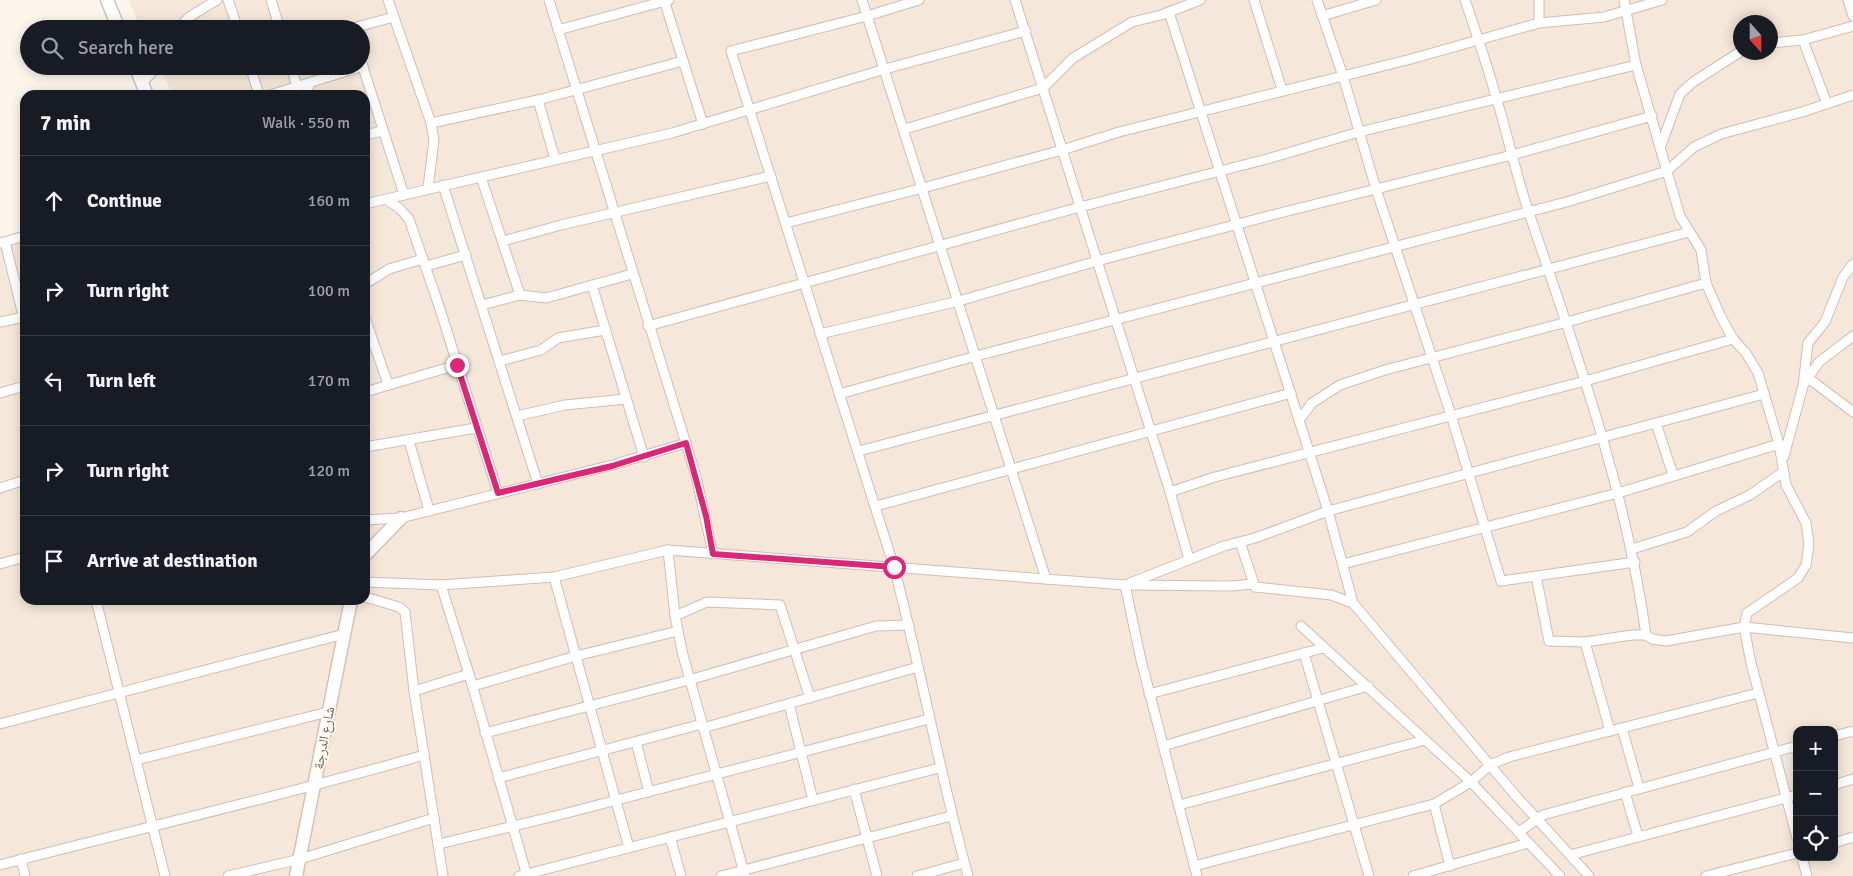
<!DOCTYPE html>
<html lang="en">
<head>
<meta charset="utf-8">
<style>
	:root { --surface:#171b24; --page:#242831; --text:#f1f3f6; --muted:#9ea1a6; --line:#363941 }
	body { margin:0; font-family:Signika,"Noto Naskh Arabic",sans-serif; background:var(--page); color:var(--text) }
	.controls { position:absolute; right:15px; bottom:15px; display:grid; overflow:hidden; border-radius:10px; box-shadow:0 2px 12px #0003 }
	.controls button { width:45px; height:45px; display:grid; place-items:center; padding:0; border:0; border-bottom:1px solid var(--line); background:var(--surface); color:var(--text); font:25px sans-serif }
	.compass { position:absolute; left:1733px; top:15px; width:45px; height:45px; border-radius:50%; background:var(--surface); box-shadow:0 2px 12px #0003; rotate:159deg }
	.stop { position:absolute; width:15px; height:15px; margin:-11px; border:4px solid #db2777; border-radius:50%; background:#fff }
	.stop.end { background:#db2777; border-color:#fff; box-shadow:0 1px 5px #0008 }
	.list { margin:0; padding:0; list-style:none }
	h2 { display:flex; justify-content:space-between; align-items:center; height:65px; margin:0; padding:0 20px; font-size:21px }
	h2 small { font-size:16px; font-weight:400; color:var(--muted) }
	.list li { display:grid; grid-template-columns:32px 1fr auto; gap:15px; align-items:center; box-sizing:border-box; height:90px; padding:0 20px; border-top:1px solid var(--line) }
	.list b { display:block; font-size:19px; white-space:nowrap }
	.list em { font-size:16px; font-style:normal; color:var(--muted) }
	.icon { flex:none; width:28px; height:28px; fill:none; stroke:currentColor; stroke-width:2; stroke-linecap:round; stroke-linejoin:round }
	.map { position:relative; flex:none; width:1853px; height:876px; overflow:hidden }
	.search { position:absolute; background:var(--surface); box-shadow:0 2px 12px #0003; left:20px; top:20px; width:350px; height:55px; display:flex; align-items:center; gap:12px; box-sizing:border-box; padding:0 18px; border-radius:28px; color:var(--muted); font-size:19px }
	.panel { position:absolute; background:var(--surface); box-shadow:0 2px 12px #0003; left:20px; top:90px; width:350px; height:515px; border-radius:15px }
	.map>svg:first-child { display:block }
</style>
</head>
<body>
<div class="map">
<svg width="1853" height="876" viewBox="0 0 1853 876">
	<rect width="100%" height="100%" fill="#fdf6ec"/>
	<path fill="#f5e8da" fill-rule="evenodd" d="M128 0H1853V876H0V237L25 231V600H365V95H173L159 66H361V29H142ZM1740 22H1770V52H1740ZM1797 730H1834V857H1797Z"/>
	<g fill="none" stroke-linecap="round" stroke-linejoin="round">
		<g stroke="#d1beb0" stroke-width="11">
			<g id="street">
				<polyline points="228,0 238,29"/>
				<polyline points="271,0 280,29"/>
				<polyline points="388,0 431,123 434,140 428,188"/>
				<polyline points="549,0 696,476 713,554"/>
				<polyline points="664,0 703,124"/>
				<polyline points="862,0 1046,579"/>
				<path d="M919 0 867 16 731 51 894 567C921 670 940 774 968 876"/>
				<polyline points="1015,0 1170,492 1189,559"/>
				<polyline points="1254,0 1282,90"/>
				<polyline points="1317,0 1343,76 1376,189 1451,415 1501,581 1635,562"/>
				<path d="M1465 0C1476 32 1487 64 1496 97 1508 136 1516 175 1529 213 1576 352 1626 490 1646 635"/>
				<polyline points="1539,0 1539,23"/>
				<polyline points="1624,0 1636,65 1680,216 1701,250 1706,283 1720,315 1733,339 1746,353 1758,373 1779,444 1786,485 1806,523 1809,544 1806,565 1798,578 1747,613 1744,627 1751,663 1797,838"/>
				<polyline points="1848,0 1853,16"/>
				<polyline points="1169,12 1328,511 1353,603 1516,796 1589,876"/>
				<polyline points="1322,16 1376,0"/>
				<polyline points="178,29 189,17 217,0"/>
				<polyline points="349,29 394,17"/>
				<polyline points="558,30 669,0"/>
				<polyline points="1803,40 1827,104"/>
				<polyline points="1770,43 1803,40 1853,26"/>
				<polyline points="361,61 404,195"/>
				<polyline points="250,66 259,95"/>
				<polyline points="291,66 297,87"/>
				<polyline points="142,83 158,66"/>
				<polyline points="270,95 363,66"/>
				<polyline points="305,95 310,83"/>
				<polyline points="538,100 555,159"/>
				<polyline points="431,123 538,100 683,61"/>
				<polyline points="905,129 1043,88 1073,58 1132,22 1161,15 1200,0"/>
				<polyline points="365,135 382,131"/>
				<polyline points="1660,148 1680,94 1693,82 1740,52"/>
				<polyline points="481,177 520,295"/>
				<polyline points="443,185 538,484"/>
				<polyline points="387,200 399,208 409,219 438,303 498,493"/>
				<polyline points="365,204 672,133 885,69 1026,31"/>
				<polyline points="786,223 923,188 1062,150 1119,132 1411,59 1539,23 1604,17 1662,0"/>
				<polyline points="503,241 561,225 771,176"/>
				<polyline points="5,242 25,323"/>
				<polyline points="0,243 25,236"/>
				<polyline points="426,266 466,255"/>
				<polyline points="365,284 389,269 423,259"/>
				<polyline points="592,285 644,457"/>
				<polyline points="482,305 520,295 546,298 632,274"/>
				<polyline points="365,318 388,384"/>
				<polyline points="0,322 24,317"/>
				<polyline points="648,326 1080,207 1267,159 1359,132 1636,65"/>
				<polyline points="820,334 959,301 1097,261 1272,215 1512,155 1652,116"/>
				<polyline points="500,361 541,350 558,338 605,330"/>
				<polyline points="1807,377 1853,412"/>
				<polyline points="1804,384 1819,362 1853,336"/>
				<polyline points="365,392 457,365"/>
				<polyline points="0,393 25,386"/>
				<polyline points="839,394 976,356 1570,201 1667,171 1694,147 1721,134 1802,112 1853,95"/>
				<polyline points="517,416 565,405 626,399"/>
				<polyline points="1299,420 1312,403 1340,385 1385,370 1567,322 1706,283"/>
				<polyline points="1656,423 1673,475"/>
				<polyline points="409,441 429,510"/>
				<polyline points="365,447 476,428"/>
				<path d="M859 451C1136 379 1412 304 1689 232"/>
				<polyline points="1784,456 1803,386 1808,343 1825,322 1843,277 1853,264"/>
				<polyline points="0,488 25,480"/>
				<polyline points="1170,492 1215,477 1585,381 1733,339"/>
				<polyline points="876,506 1291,393"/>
				<polyline points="365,520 401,518 612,465 686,443"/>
				<polyline points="1240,542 1255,587 1331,595 1353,603"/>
				<polyline points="1632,549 1687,532 1716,511 1750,495 1783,472"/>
				<polyline points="668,550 675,616 683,655 745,876"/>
				<polyline points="0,564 25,557"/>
				<polyline points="1343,564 1618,493 1779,444"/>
				<polyline points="1536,576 1549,641 1585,642 1632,635 1646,635 1652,639 1666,641 1744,627 1853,638"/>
				<polyline points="554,577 629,848"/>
				<polyline points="365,582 441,585 554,577 668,550 1125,585 1231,586 1254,584"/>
				<polyline points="1130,583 1224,546 1255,538 1328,511 1764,394"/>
				<polyline points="441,585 469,674 527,876"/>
				<polyline points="1125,585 1141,660 1197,876"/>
				<polyline points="365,597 399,607 405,612 414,691 443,876"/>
				<polyline points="96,600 165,876"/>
				<polyline points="675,616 707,602 780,605 810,698"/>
				<polyline points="1301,626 1471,782 1560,876"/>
				<polyline points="1585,642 1610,731"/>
				<polyline points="1304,653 1369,876"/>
				<polyline points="473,686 576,656 678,631"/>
				<polyline points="414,691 469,674"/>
				<polyline points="1149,694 1323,648"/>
				<polyline points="789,704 813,800"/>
				<polyline points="0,724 344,634"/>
				<polyline points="703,728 918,667"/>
				<polyline points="1622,728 1639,788"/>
				<polyline points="485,733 689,680 876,626 909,625"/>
				<polyline points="1834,736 1853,731"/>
				<polyline points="636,742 649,792"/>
				<polyline points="1163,746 1368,686"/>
				<polyline points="136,760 328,712"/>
				<polyline points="498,778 702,724"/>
				<polyline points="1834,785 1853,779"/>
				<polyline points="854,789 877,876"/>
				<polyline points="1625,792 1638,836"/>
				<polyline points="1434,804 1450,866"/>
				<polyline points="1179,805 1425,740"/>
				<polyline points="1519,832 1543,815 1797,746"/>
				<polyline points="670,837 681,876"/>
				<polyline points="1834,843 1853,837"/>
				<polyline points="439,844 563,814 929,719"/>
				<polyline points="1570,855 1797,795"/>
				<polyline points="1802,857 1807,876"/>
				<polyline points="21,859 25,876"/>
				<path d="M0 865C141 828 283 796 424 755"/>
				<polyline points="1194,866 1434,804 1471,782 1490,765 1509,757 1758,693"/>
				<polyline points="228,876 300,859 434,818"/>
				<polyline points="519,876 939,768"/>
				<polyline points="721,876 951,816"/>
				<polyline points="917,876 964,863"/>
				<polyline points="1413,876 1528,843"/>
				<polyline points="1706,876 1797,853"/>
			</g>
		</g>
		<g stroke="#d6c0b0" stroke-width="15">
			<g id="secondary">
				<polyline points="107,0 119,29"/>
				<polyline points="135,66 147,95"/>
				<polyline points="365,555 401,518"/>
				<polyline points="296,876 351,600"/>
			</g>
		</g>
		<use href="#street" stroke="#fff" stroke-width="9"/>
		<use href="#secondary" stroke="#fff" stroke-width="12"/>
	</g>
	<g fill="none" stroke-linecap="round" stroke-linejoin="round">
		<polyline stroke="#db2777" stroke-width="6" points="457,365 498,493 612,466 686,443 706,516 713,554 894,567"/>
	</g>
	<g text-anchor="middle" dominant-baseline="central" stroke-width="4" stroke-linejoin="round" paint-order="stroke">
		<g font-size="14" fill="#7a5c4d" stroke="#fffaf3">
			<text transform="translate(324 738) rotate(-79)">شارع الدرجة</text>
		</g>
	</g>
</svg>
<div class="controls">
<button>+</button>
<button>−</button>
<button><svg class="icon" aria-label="locate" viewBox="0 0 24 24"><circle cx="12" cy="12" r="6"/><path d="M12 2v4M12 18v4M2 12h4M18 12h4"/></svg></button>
</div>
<svg class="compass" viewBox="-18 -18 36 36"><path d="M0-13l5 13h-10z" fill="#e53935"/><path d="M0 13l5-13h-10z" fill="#9ea1a6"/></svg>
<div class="stop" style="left:894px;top:567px"></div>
<div class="stop end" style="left:457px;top:365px"></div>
<div class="search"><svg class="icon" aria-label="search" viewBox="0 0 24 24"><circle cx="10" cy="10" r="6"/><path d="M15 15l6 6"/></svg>Search here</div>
<section class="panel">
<h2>7 min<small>Walk · 550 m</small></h2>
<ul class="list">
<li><svg class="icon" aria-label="ahead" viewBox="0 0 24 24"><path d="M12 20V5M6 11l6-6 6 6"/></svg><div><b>Continue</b></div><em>160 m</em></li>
<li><svg class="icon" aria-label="right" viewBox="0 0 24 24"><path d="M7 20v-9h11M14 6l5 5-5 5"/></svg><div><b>Turn right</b></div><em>100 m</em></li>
<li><svg class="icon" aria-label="left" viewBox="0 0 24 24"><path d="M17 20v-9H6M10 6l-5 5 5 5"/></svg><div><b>Turn left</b></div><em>170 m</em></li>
<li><svg class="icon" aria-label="right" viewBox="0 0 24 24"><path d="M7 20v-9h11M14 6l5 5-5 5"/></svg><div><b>Turn right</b></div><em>120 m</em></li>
<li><svg class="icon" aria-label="arrive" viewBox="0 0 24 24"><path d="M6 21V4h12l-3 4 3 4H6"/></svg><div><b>Arrive at destination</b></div></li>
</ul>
</section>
</div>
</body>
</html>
